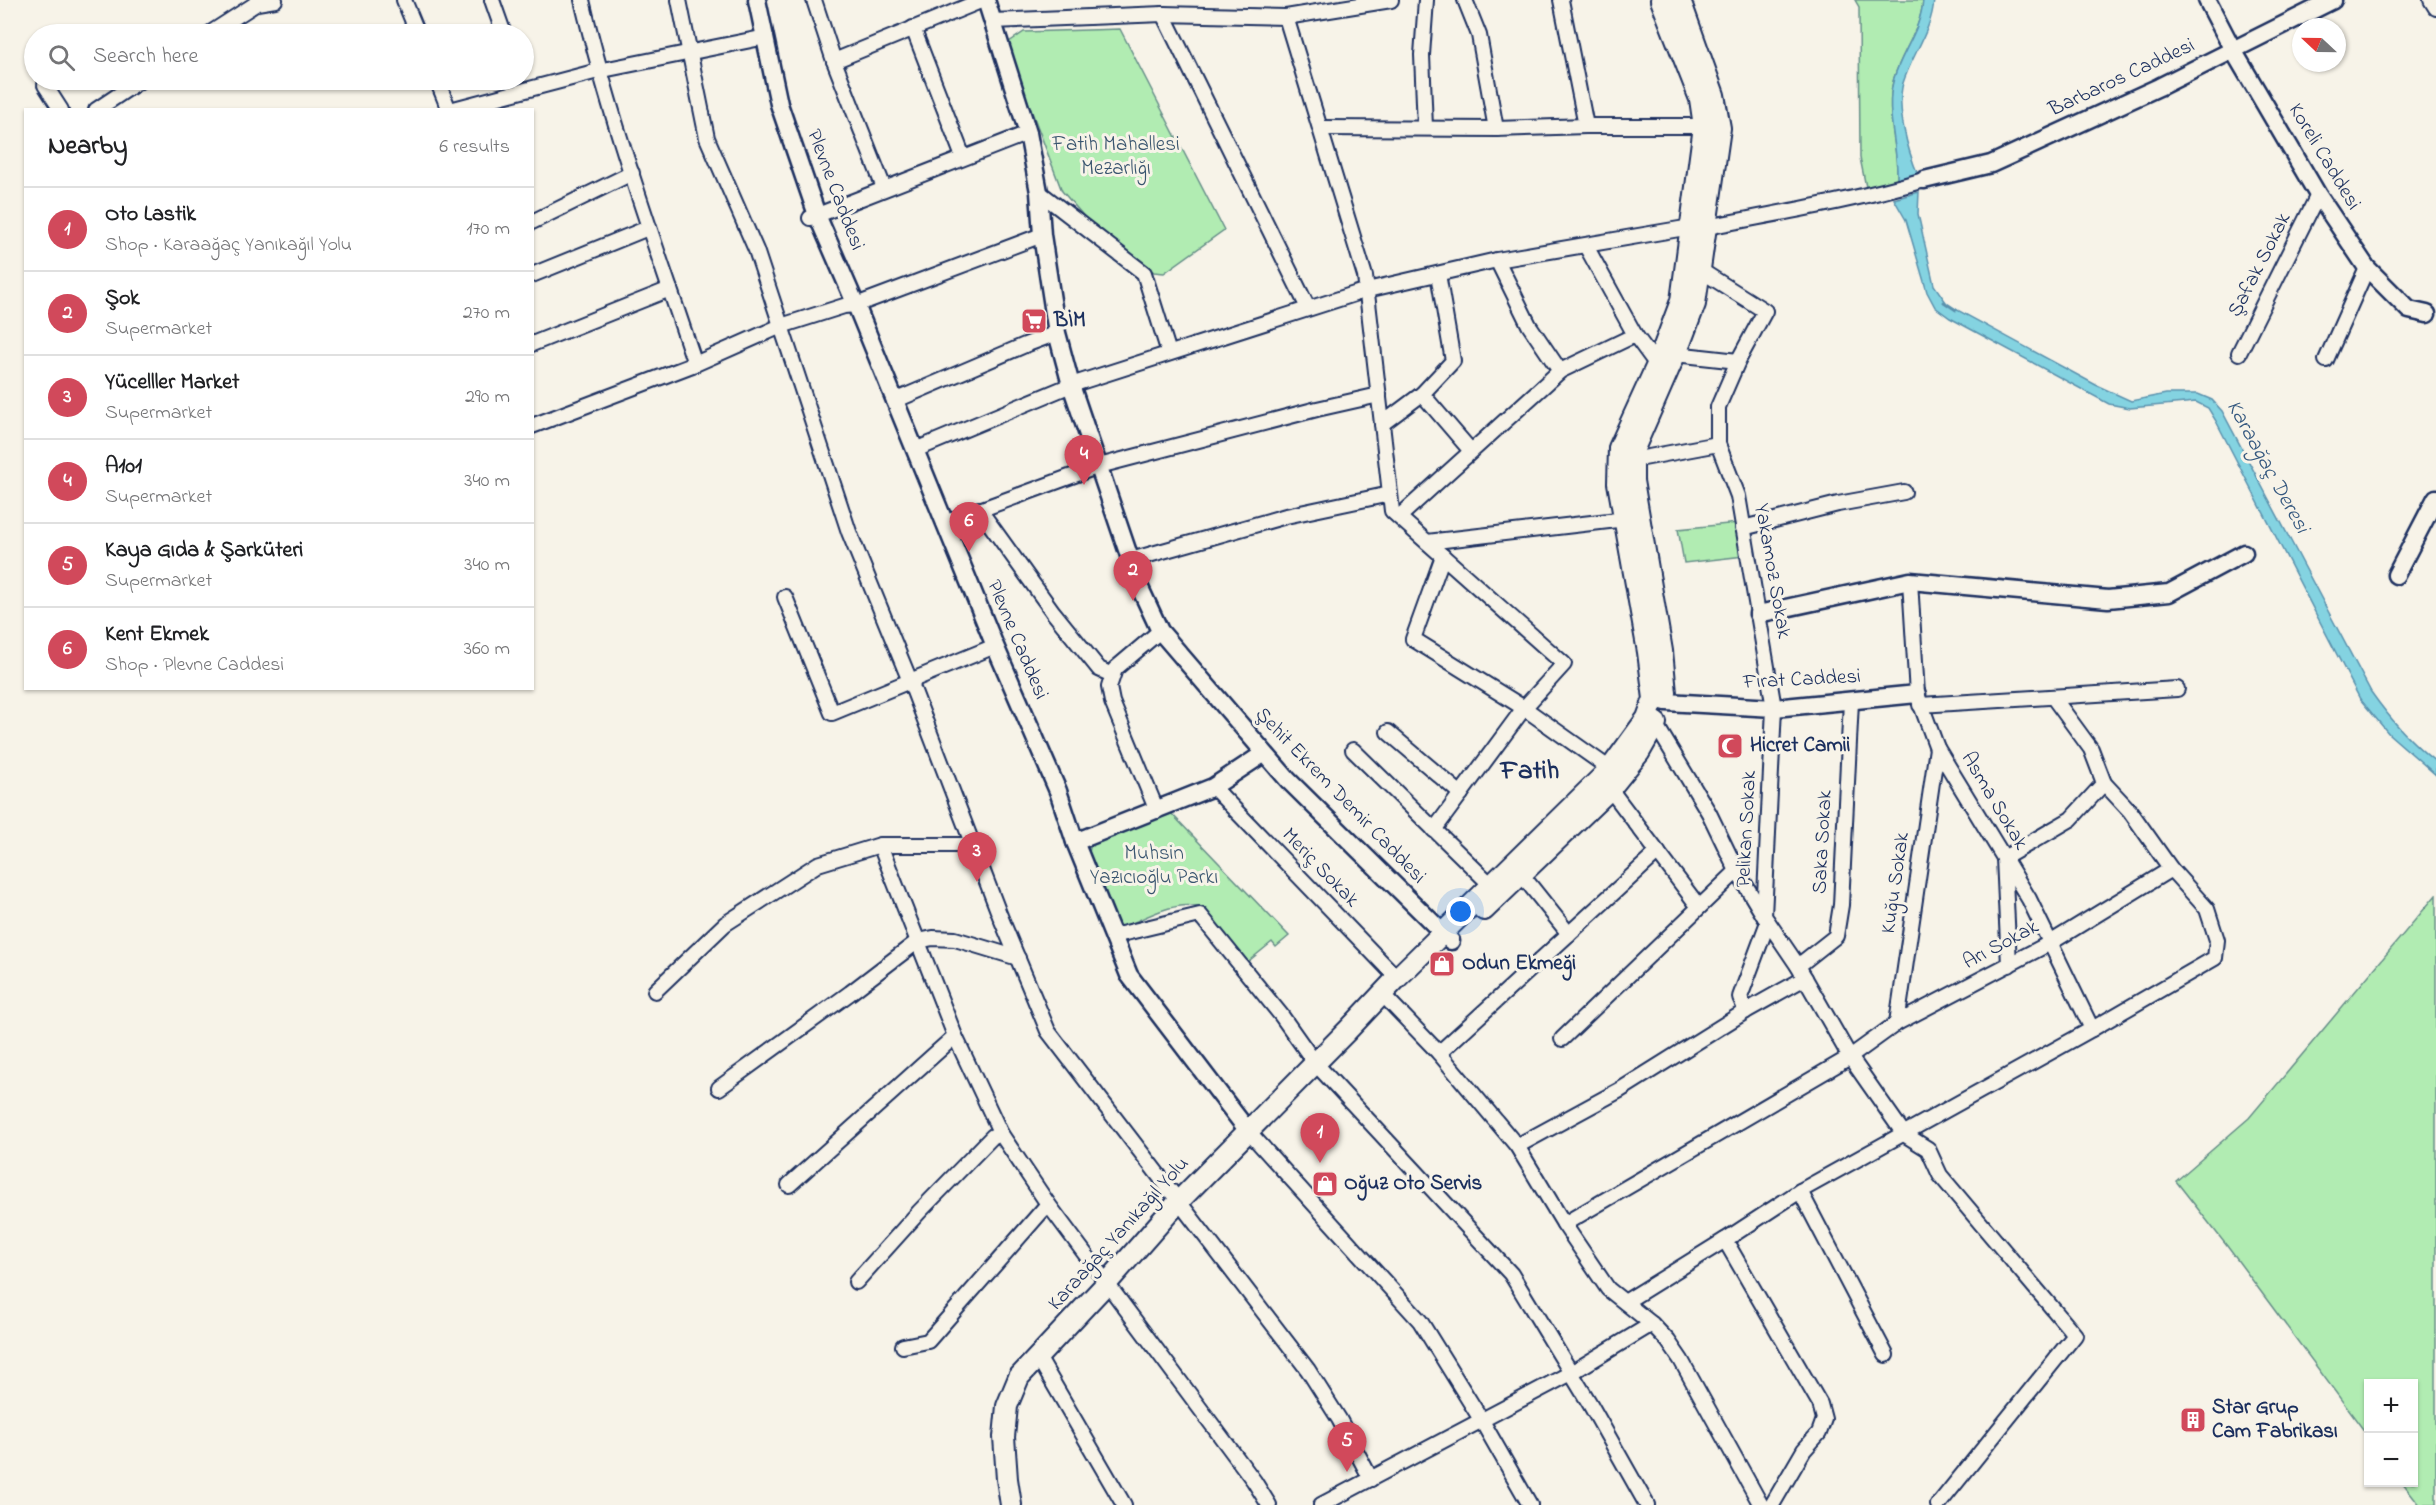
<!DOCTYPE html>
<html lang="en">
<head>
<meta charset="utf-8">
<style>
	:root { --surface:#fff; --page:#f6f6f6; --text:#202124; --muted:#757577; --line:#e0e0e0; --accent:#d1495b }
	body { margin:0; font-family:"Indie Flower",sans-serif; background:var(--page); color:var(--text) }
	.controls { position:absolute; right:18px; bottom:18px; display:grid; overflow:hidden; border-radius:0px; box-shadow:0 2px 4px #0004 }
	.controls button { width:54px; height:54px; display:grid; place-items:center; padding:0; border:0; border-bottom:2px solid var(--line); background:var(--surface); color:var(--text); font:30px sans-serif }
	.compass { position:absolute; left:2292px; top:18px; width:54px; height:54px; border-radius:50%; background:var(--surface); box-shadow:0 2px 4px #0004; rotate:292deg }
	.you { position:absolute; left:1461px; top:912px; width:21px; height:21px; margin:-15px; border:4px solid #fff; border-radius:50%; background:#1a73e8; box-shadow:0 0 0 9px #1a73e833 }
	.badge { display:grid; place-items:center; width:39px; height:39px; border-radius:50%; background:var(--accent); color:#fff; font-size:20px; font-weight:700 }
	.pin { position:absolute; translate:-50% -50px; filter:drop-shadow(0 2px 3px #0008) }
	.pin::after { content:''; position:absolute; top:32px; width:21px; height:18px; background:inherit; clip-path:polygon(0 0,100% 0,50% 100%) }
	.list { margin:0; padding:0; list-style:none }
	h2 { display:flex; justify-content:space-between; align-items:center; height:78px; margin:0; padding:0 24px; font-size:26px }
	h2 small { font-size:20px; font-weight:400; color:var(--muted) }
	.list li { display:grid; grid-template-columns:39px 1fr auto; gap:18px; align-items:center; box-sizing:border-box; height:84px; padding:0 24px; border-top:2px solid var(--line) }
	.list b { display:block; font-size:22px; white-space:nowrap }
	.list p { margin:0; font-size:20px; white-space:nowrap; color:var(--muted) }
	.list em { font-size:20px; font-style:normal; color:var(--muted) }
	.icon { flex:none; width:33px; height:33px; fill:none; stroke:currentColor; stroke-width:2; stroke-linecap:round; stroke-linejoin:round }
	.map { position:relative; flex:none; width:2436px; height:1505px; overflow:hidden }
	.search { position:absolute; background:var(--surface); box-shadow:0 2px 4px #0004; left:24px; top:24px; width:510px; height:66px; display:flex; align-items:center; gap:15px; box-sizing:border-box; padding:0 21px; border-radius:33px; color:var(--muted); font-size:22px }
	.panel { position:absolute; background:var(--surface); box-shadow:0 2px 4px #0004; left:24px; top:108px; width:510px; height:582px; border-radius:0px }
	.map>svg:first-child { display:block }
</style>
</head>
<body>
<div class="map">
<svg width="2436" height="1505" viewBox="0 0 2436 1505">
	<rect width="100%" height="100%" fill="#f7f3e8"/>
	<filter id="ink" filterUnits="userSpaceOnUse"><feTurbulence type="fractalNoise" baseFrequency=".0167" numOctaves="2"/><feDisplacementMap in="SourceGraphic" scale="12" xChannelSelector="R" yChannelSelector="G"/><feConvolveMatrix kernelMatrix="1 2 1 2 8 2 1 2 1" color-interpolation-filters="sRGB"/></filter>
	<g filter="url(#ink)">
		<g fill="#b1ecb2" stroke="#668e88" stroke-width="1.5">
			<path d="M1855 0H1923C1921 30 1902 51 1894 78 1884 112 1899 147 1897 181L1866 187 1860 158 1859 7Z"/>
			<polygon points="1120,29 1224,230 1164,273 1154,272 1088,221 1062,191 1006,44 1024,32"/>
			<polygon points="1738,523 1744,556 1684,563 1678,529"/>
			<path d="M1169 811 1289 936 1276 947 1272 942 1245 964 1202 908C1177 898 1143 919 1119 929L1089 852 1091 844Z"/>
			<polygon points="2436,895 2436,1505 2420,1505 2403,1483 2414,1482 2414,1384 2368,1384 2368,1436 2227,1246 2176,1181 2249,1118"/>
		</g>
		<g fill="#84d3e1" stroke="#5a91ad" stroke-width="1.5">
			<path d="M1923 0H1934C1932 30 1912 55 1903 83 1896 109 1908 151 1918 175L1897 181C1899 147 1884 112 1894 78 1902 51 1921 30 1923 0Z"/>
			<path d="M1919 192 1918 214 1934 285 1948 305 2096 385 2131 401 2166 394H2198L2212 400 2222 411 2371 692C2390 719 2410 742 2436 762V775L2389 734 2360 699 2216 421 2208 408 2196 402 2130 408 2109 404 1950 318 1935 307 1927 292 1906 220 1894 199Z"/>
		</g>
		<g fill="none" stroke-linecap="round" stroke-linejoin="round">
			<polyline stroke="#5a91ad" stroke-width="3" points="1944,302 1956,310"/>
			<g stroke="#1b2f5e" stroke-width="18">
				<g id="minor">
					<polyline points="404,0 418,34"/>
					<polyline points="492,0 504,34"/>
					<path d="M582 0C611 124 655 243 695 364"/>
					<polyline points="679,0 707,138 756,250 849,532 910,681 1000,916 1048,1031 1308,1370 1339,1419 1371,1479"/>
					<polyline points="814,0 834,61 884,188"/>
					<polyline points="1465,0 1479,35 1496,129"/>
					<polyline points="1561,0 1586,126"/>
					<polyline points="2431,0 2436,8"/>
					<polyline points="1163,14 1308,308"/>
					<polyline points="1286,17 1365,276 1392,511 1564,664 1524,708 1434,830"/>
					<polyline points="992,21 1163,14 1286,17 1391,0"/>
					<polyline points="913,28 963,157"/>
					<polyline points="209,34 257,3 275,0"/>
					<polyline points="834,61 983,0"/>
					<polyline points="437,80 449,110"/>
					<polyline points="45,85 61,110"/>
					<polyline points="96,110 141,80"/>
					<polyline points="450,110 598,71 766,37"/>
					<polyline points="1425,127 1422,55 1426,0"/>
					<polyline points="1320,128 1496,129 1586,126 1704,126"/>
					<polyline points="1039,192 1144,273 1169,353"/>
					<polyline points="810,218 1028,133"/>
					<polyline points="532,222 632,173"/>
					<polyline points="1586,246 1635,335 1657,365"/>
					<polyline points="1497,260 1529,325 1560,371"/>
					<polyline points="1700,270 1765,311 1738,361 1718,407 1718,444 1738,496 1774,708 1764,916"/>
					<polyline points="532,275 648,228"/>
					<polyline points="532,344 670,289"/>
					<polyline points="2239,353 2318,195"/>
					<polyline points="1675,354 1738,361"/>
					<polyline points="2326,360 2367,268"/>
					<polyline points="1422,394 1471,451"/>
					<polyline points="894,401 1025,345 1057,333"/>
					<polyline points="1382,424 1422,394 1453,361 1438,274"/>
					<polyline points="532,426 695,364 781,326 844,306 856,305 1042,235"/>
					<path d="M915 450 1071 385 1367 290 1497 260 1691 227H1706C1779 213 1853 201 1924 180"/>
					<polyline points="1633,460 1718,444"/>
					<polyline points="979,509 1053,612 1099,669 1112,675"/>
					<polyline points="1399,517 1560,371 1635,335"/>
					<polyline points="944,523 1099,466 1317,409 1379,395"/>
					<polyline points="1743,528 1838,504 1904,492"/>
					<polyline points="1427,542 1626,519"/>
					<polyline points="1443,556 1413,639 1524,708 1610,769"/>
					<polyline points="1131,560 1286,516 1390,494"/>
					<polyline points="1910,581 1917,694 1937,748 2029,899 2092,1029"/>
					<polyline points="785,597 832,713 995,646"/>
					<polyline points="1920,705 2177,689"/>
					<polyline points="1651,721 1656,725 1709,813 1737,871 1764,916 1798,966 1850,1057 1904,1134 1928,1149 1940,1175 2075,1335 1938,1505"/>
					<polyline points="1388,732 1461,794"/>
					<polyline points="1353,750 1491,885"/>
					<polyline points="1213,787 1397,978"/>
					<polyline points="1610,789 1699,907"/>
					<polyline points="1157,811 1112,702 1109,687 1115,669 1160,631"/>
					<polyline points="1522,875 1569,934"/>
					<polyline points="1113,936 1200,915 1281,1015 1315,1063 1511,1274 1590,1404 1647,1505"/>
					<polyline points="2009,965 2004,858 2071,819 2104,783 2091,749 2053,697"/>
					<polyline points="1798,966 1836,936 1841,905 1851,701"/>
					<polyline points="655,991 725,924 818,864 880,845 972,845"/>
					<polyline points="1388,1000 1439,1053 1517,1146 1564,1224 1608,1289 1652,1324 1668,1341 1681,1360 1761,1505"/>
					<polyline points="1746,1011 1740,997 1768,922"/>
					<polyline points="1897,1023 1937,748"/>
					<polyline points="955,1036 1001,1134 1048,1204 1254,1481 1269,1505"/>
					<polyline points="1562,1039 1737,871"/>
					<polyline points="1439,1053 1658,852"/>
					<polyline points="719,1088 850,993 918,941 933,938 955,939 1018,958"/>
					<polyline points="1248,1131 1420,1321 1482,1421 1530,1505"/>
					<polyline points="1517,1146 1620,1090 1746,1011 1805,978"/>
					<polyline points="789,1185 955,1036 880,845"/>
					<polyline points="1800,1191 1886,1355"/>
					<polyline points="1564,1224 1850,1057 1897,1023 2050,943 2171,869"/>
					<polyline points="1725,1240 1820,1404 1824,1419 1819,1433 1804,1450 1772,1505"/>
					<polyline points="856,1282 919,1212 993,1136 1001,1134"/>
					<polyline points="1625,1302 1725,1240 1800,1191 2092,1029 2215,958 2217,940 2207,909 2171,869 2130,811 2104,783"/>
					<polyline points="903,1346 928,1341 1048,1204"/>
					<polyline points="1038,1357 1124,1505"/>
					<polyline points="1321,1505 1571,1373 1652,1324"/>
				</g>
			</g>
			<g stroke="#1b2f5e" stroke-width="21">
				<g id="tertiary">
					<polyline points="757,0 779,104 817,215 856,305 995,646 1058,791 1075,842 1129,975 1248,1131"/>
					<polyline points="986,0 1028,133 1039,192 1042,235 1057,333 1071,385 1140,588 1160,631 1288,780 1451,941"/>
					<polyline points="2207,0 2233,50 2318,195 2367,268 2409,310 2427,314"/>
					<polyline points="1924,180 1991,164 2159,87 2333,0"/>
					<polyline points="2396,575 2436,498"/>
					<polyline points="1758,614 1910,581 2108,599 2169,593 2244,553"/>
					<polyline points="1654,699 1666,702 1774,708 1917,694"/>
					<polyline points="1075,842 1213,787 1263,754"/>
				</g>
			</g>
			<g stroke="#1b2f5e" stroke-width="24">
				<g id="secondary">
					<polyline points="1666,693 1662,651 1633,481 1633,451 1681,341 1695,304 1720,128 1714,95 1680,0"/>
					<polyline points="1484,910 1610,789 1639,753 1656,723"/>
					<polyline points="1011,1505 1007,1479 1004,1437 1007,1406 1019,1377 1107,1283 1179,1201 1347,1031 1397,978 1610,769 1647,718 1654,699 1648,652 1618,483 1619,448 1657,365 1681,301 1704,126 1700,99 1661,0"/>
				</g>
			</g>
			<use href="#minor" stroke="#f7f3e8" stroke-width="14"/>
			<use href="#tertiary" stroke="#f7f3e8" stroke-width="16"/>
			<use href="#secondary" stroke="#f7f3e8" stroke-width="20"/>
		</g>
	</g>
	<defs>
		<g id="supermarket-square" transform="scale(1.35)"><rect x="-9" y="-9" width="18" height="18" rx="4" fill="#d1495b" stroke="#f7f3e8"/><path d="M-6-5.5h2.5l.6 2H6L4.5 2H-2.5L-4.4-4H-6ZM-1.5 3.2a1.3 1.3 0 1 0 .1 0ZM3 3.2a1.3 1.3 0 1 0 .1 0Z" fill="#fff"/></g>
		<g id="mosque-square" transform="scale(1.35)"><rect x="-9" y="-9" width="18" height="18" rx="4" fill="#d1495b" stroke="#f7f3e8"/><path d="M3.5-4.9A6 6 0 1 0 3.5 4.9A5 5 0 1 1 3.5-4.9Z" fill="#fff"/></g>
		<g id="shop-square" transform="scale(1.35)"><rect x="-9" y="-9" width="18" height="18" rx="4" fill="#d1495b" stroke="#f7f3e8"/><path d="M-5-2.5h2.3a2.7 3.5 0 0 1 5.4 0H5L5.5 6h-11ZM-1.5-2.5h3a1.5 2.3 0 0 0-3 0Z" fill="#fff"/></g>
		<g id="building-square" transform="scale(1.35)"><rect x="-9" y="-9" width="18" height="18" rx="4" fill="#d1495b" stroke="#f7f3e8"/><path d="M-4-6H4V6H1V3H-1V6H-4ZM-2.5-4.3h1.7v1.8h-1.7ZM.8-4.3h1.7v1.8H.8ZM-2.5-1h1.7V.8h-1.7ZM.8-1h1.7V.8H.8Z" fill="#fff"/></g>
	</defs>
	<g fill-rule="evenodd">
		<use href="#supermarket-square" x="1034" y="321"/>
		<use href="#mosque-square" x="1730" y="746"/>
		<use href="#shop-square" x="1442" y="964"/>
		<use href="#shop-square" x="1325" y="1184"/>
		<use href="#building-square" x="2193" y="1420"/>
	</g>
	<g text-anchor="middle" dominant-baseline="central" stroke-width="6" stroke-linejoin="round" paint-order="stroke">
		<g font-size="21" fill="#1b2f5e" stroke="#f7f3e8">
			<text transform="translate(2122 78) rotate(-25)">Barbaros Caddesi</text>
			<text transform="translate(2324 157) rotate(59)">Koreli Caddesi</text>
			<text transform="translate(835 190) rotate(69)">Plevne Caddesi</text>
			<text transform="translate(2260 265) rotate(-63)">Şafak Sokak</text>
			<text transform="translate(1772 571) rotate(80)">Yakamoz Sokak</text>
			<text transform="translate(1017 640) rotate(67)">Plevne Caddesi</text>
			<text transform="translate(1802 680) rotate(-3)">Fırat Caddesi</text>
			<text transform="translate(1340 796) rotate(46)">Şehit Ekrem Demir Caddesi</text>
			<text transform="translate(1994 801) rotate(59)">Asma Sokak</text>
			<text transform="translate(1747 829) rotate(-87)">Pelikan Sokak</text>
			<text transform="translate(1823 842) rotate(-87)">Saka Sokak</text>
			<text transform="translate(1320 868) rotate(46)">Meriç Sokak</text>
			<text transform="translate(1896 883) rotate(-82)">Kuğu Sokak</text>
			<text transform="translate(2001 945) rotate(-28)">Arı Sokak</text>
			<text transform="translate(1119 1234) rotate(-48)">Karaağaç Yanıkağıl Yolu</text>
		</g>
		<g font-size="21" fill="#39556f" stroke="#f7f3e8">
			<text x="1116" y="145">Fatih Mahallesi<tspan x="1116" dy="24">Mezarlığı</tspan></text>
			<text x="1154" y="854">Muhsin<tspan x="1154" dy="24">Yazıcıoğlu Parkı</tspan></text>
		</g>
		<g font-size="21" font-weight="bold" fill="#1b2f5e" stroke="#f7f3e8" text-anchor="start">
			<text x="1054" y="321">BİM</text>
			<text x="1750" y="746">Hicret Camii</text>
			<text x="1462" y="964">Odun Ekmeği</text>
			<text x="1344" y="1184">Oğuz Oto Servis</text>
			<text x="2212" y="1408">Star Grup<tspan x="2212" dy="24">Cam Fabrikası</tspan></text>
		</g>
		<g font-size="22" font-style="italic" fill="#35587f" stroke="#f7f3e8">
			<text transform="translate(2267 467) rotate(61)">Karaağaç Deresi</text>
		</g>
		<g font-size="27" font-weight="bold" fill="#1b2f5e" stroke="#f7f3e8">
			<text x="1530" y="771">Fatih</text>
		</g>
	</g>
</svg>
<div class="controls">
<button>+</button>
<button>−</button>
</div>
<svg class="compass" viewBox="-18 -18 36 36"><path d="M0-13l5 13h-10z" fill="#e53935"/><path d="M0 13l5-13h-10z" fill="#757577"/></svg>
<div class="you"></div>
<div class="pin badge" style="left:1320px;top:1163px">1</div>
<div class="pin badge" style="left:1133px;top:601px">2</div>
<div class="pin badge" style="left:977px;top:882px">3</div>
<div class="pin badge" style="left:1084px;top:485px">4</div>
<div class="pin badge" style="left:1347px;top:1472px">5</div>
<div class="pin badge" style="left:969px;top:552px">6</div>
<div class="search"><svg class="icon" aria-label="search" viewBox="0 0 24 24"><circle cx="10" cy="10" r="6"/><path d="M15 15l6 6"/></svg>Search here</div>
<section class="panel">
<h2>Nearby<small>6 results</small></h2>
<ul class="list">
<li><span class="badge">1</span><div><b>Oto Lastik</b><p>Shop · Karaağaç Yanıkağıl Yolu</p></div><em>170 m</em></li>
<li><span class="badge">2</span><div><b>Şok</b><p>Supermarket</p></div><em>270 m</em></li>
<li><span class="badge">3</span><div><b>Yücelller Market</b><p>Supermarket</p></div><em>290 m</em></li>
<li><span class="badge">4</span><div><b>A101</b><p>Supermarket</p></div><em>340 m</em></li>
<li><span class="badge">5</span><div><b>Kaya Gıda &amp; Şarküteri</b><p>Supermarket</p></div><em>340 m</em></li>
<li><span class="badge">6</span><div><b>Kent Ekmek</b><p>Shop · Plevne Caddesi</p></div><em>360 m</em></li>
</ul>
</section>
</div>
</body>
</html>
